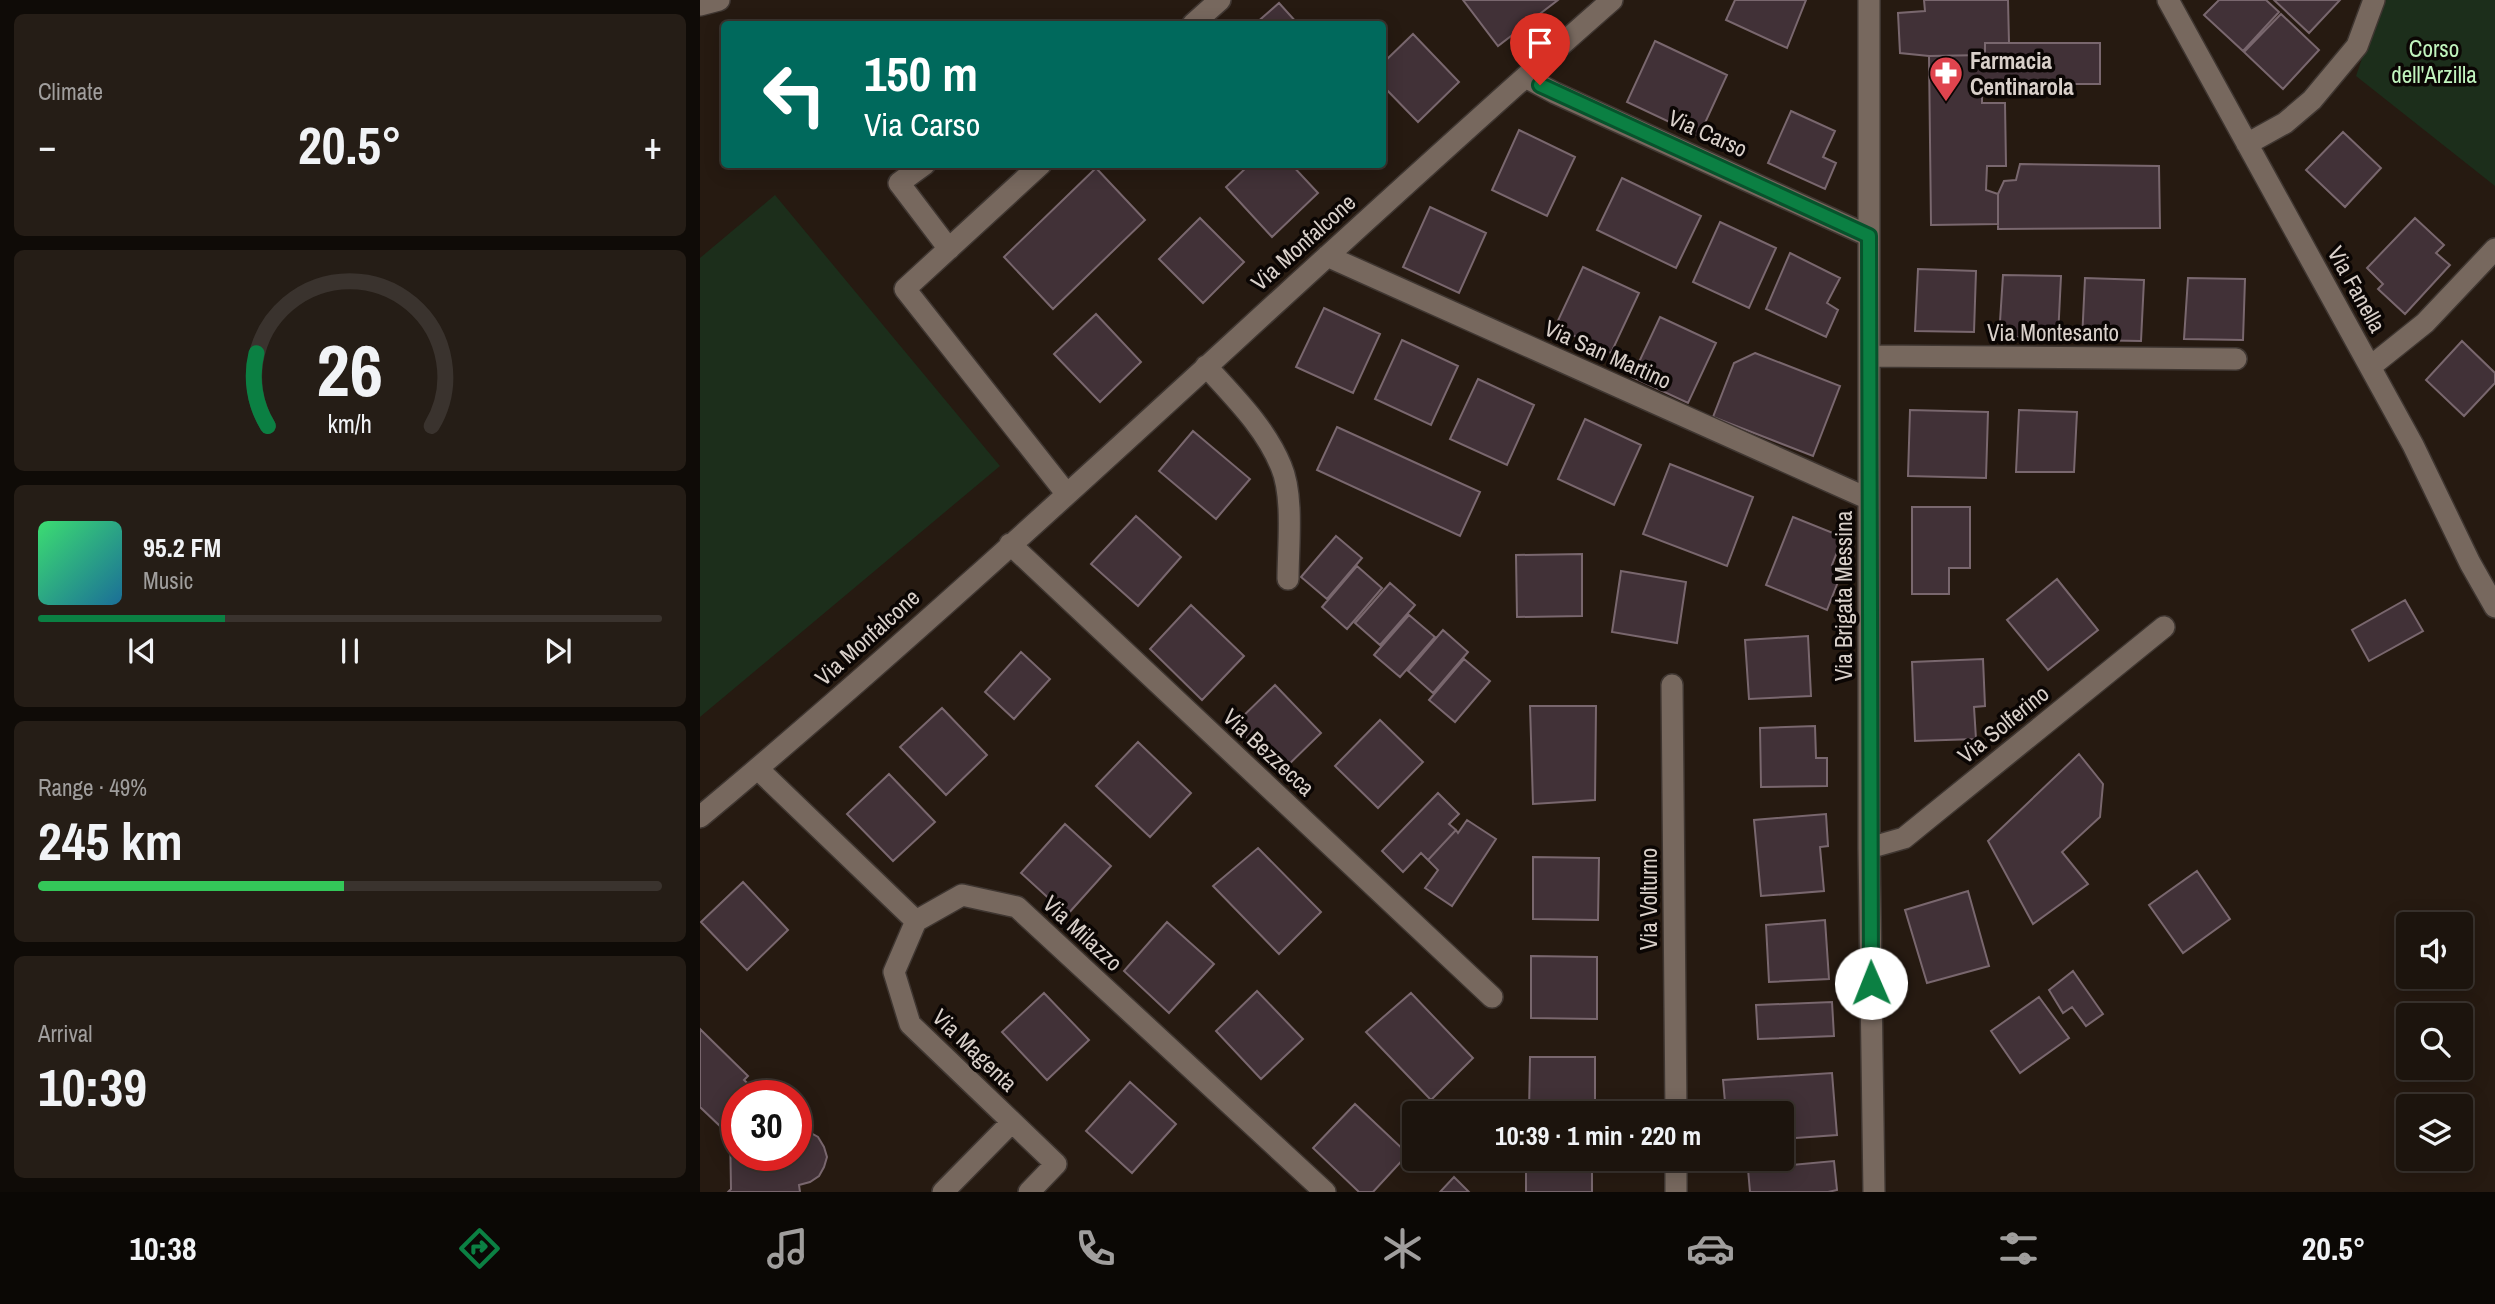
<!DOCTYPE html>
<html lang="en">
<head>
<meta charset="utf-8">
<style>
  body { margin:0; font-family:"Archivo Narrow",sans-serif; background:#251d16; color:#f1f3f6; height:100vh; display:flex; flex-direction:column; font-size:26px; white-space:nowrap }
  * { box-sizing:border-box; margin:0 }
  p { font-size:23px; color:#a09e9d }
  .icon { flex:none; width:38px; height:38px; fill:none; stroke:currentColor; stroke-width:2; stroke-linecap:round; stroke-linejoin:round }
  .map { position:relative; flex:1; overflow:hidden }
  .drawer { display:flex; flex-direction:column; gap:14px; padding:14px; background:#0f0b07; width:700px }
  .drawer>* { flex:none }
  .hud { position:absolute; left:21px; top:21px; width:665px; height:147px; border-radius:7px; box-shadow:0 4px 18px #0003,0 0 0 2px #3a332e; background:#00695c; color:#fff; overflow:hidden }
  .fabs { position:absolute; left:1696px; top:912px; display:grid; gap:14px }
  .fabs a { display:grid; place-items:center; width:77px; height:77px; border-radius:7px; background:#1c140d; box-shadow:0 4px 18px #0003,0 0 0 2px #3a332e; font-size:35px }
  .speed { position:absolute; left:21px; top:1080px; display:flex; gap:14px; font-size:35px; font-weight:700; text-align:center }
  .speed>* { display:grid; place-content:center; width:91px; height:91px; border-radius:50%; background:#1c140d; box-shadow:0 4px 18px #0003,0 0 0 2px #3a332e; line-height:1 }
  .speed .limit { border:10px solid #d22; background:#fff; color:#111 }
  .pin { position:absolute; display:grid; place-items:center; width:60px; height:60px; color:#fff; margin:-72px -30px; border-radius:50% 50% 50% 0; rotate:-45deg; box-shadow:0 0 7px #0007 }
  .pin .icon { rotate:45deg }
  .me { position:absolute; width:77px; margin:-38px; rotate:359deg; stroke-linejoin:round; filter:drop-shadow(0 0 5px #0008) }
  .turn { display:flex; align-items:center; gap:24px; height:147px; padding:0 28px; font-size:32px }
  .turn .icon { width:91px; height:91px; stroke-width:2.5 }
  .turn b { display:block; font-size:49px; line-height:60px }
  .big { font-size:52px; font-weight:800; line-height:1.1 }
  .drawer .tile { flex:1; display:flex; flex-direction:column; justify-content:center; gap:10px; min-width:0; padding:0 24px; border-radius:10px; background:#251d16 }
  .drawer .dial { align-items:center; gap:0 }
  .dial svg { height:182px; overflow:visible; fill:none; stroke:#3a332e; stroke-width:7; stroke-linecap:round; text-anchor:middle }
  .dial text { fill:#f1f3f6; stroke:none }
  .song { display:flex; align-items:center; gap:21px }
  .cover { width:84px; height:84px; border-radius:10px; background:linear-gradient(135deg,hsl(140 70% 55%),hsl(200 70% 35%)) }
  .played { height:7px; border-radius:4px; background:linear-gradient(90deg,#0b8043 30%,#3a332e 30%) }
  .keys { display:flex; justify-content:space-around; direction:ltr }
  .heat { display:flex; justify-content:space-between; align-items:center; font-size:38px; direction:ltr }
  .charge { height:10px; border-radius:5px; background:linear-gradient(90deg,#34c759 49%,#3a332e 0) }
  .trip { position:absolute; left:702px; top:1101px; width:392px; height:70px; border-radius:7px; background:#1c140d; box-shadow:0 4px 18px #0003,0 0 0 2px #3a332e; font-weight:800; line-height:70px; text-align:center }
  .tabs { display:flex; height:112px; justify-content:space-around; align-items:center; background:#0b0805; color:#a09e9d }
  .tabs .icon { width:49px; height:49px }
  .tabs .selected { color:#0b8043 }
  .tabs b { font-size:32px; color:#f1f3f6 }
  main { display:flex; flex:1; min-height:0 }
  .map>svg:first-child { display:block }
  .green { fill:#1c2e1b }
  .building { fill:#413137; stroke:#79676e; stroke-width:2 }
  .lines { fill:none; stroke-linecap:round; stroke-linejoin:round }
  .minor-casing { stroke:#3f3631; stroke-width:24 }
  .minor { stroke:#77685e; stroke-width:21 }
  .route-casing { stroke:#07532c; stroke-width:18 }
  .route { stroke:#0b8043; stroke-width:12 }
  .labels { text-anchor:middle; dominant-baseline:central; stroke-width:7; stroke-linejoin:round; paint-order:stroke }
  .park-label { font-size:23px; fill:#c1f4be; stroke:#0b0604 }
  .poi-label { font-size:23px; font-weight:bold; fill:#d9d0ca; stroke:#0b0604; text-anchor:start }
  .street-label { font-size:23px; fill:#d9d0ca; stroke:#0b0604 }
</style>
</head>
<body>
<main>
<section class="drawer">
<div class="tile"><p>Climate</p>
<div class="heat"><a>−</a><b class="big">20.5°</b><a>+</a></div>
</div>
<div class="tile dial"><svg viewBox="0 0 100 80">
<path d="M14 69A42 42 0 1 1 86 69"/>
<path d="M14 69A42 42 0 0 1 9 37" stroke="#0b8043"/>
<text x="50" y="56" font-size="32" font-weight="700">26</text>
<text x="50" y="72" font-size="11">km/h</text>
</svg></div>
<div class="tile">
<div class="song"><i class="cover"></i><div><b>95.2 FM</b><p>Music</p></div></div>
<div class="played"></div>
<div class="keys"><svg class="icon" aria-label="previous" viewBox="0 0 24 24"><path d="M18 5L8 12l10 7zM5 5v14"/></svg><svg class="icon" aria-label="pause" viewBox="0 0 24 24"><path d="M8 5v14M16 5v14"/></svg><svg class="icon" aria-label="next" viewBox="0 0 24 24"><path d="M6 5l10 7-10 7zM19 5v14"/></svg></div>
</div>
<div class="tile"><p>Range · 49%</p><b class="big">245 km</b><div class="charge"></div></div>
<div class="tile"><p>Arrival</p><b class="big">10:39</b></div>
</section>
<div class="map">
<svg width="1795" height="1192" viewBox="0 0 1795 1192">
  <rect width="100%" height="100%" fill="#261a11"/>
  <path class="green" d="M1682 0H1795V186L1656 76Z
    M75 195 300 466 0 717V258Z"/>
  <path class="building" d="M763 0H858L798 46Z
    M1035 0H1106L1087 48 1026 20Z
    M1224 0H1308L1309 43H1285V55L1229 56 1200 53 1198 13 1225 11Z
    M1519 0H1566L1579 12 1543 51 1504 15Z
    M1574 0H1640L1609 33Z
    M579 3 598 24H555Z
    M1581 14 1619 50 1583 89 1544 52Z
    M713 34 759 82 718 122 682 85V64Z
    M955 41 1027 75 999 136 927 102Z
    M1285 43H1400V84H1282V103H1305L1306 166H1287L1286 190 1298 194V224L1231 225 1229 56 1285 55Z
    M1091 111 1135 131 1123 157 1136 163 1125 189 1068 163Z
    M819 130 875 157 847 216 792 190Z
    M1643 132 1681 168 1645 207 1606 170Z
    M550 164H591L618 193 572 237 526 187Z
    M1320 164 1459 166 1460 228 1298 229V194L1304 181 1316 180Z
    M396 168 445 220 353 309 304 257Z
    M922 178 1001 216 976 268 897 230Z
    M730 207 786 233 759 293 703 267Z
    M500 218 544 262 503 303 459 259Z
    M1715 218 1744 245 1736 253 1750 265 1705 314 1678 289 1683 284 1667 268Z
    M1020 222 1076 248 1049 308 993 282Z
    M1090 253 1140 278 1127 303 1138 310 1126 337 1066 309Z
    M883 267 939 293 911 353 855 327Z
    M1218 269 1276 271 1274 332 1215 331Z
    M1303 275 1361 276 1358 337H1299Z
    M1385 278 1444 280 1441 341 1382 340Z
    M1488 278 1545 279 1543 340 1484 339Z
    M624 308 680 334 653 393 596 367Z
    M396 314 441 362 400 402 354 354Z
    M960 317 1016 343 988 403 932 377Z
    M702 340 758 366 731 425 675 399Z
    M1762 341 1795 373V383L1764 416 1726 380Z
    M1055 353 1140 386 1113 456 1013 417 1034 363Z
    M778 379 834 405 807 465 750 439Z
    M1210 410 1288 412 1286 478 1208 476Z
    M1319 410 1377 412 1374 472H1316Z
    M885 419 941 445 914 505 858 479Z
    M637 427 780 492 760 536 617 470Z
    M493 431 550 479 516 519 459 471Z
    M970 464 1053 497 1027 566 943 534Z
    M1212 507H1270V568H1249V594H1212Z
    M436 516 481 557 438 606 391 564Z
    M1093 517 1143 537 1132 565 1143 569 1127 610 1066 585Z
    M636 536 662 558 627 599 601 577Z
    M882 554V616L817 617 816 555Z
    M657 566 682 588 647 629 622 607Z
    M921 571 986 582 977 643 912 632Z
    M1357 579 1398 630 1348 670 1307 620Z
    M690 583 715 605 680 645 655 623Z
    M1705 600 1723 631 1669 661 1652 630Z
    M491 605 544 656 502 700 450 649Z
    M709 615 735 637 700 677 674 655Z
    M743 630 768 652 733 693 708 671Z
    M1108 636 1111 696 1049 699 1045 640Z
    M321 652 350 679 314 719 285 692Z
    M764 659 790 681 755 722 729 700Z
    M1283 659 1285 706 1274 707 1276 739 1215 741 1212 662Z
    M575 685 621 733 580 773 534 725Z
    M830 706H896L895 800 833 804Z
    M242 708 287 755 246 795 200 747Z
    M680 720 723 762 678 808 635 766Z
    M1115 726 1116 758H1127V786L1061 787 1060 728Z
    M438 742 491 793 450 837 396 786Z
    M1379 754 1403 784 1400 817 1362 852 1388 884 1333 924 1288 841Z
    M189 774 235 822 193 861 147 814Z
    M738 793 759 814 749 824 756 830 728 860 721 853 703 872 682 851Z
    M1126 814 1128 846 1120 847 1124 891 1061 896 1054 820Z
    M767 820 796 839 752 906 725 888 738 870 728 860 756 830 758 833Z
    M365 824 411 866 367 915 321 873Z
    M558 848 621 912 579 954 513 886Z
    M833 857 899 858 898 920 833 919Z
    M1497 871 1530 919 1483 953 1449 905Z
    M43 882 88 930 47 970 1 922Z
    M1268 891 1289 966 1227 983 1205 910Z
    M1125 920 1129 979 1069 982 1066 925Z
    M467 922 514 964 469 1013 424 971Z
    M831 956 897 957V1019L831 1018Z
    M1373 971 1403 1014 1386 1026 1372 1007 1363 1013 1349 990Z
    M557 991 603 1039 561 1079 516 1031Z
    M344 993 389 1040 347 1080 302 1032Z
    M711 993 773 1058 731 1100 666 1032Z
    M1339 997 1369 1038 1320 1073 1291 1031Z
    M1132 1002 1134 1036 1058 1039 1056 1005Z
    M0 1029 48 1076 44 1080 61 1096H37V1155H96V1096H88L98 1095 99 1130 109 1132 118 1137 124 1147 127 1157 124 1167 119 1176 110 1182 99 1185 100 1192H28L31 1189 30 1128 25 1123 21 1127 0 1107Z
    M830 1057H895V1113H829Z
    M1132 1073 1137 1135 1082 1139V1113H1026L1023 1080Z
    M430 1082 476 1124 432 1173 386 1131Z
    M655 1104 708 1154 673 1192H659L613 1148Z
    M826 1158 892 1159V1192H826Z
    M1134 1161 1137 1190 1128 1192H1050L1048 1169Z
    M754 1177 769 1192H740Z"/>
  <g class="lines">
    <g class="minor-casing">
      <path id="minor" d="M1169 0V848L1174 1192
        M1468 0 1713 445 1770 563 1795 607
        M0 5 19 0
        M493 24 520 0
        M825 77 855 93 1169 236
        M1547 144 1585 123 1612 100 1657 46 1674 0
        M225 164 199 183 249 249
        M341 164 205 289 366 493
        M627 256 1169 499
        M1169 356 1536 359
        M506 366C534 397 565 427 581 466 594 496 588 547 588 579
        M1670 367 1725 323 1795 249
        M310 544 792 997
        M972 685 976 1113
        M58 769 216 921
        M0 817C313 555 605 269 912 0
        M1169 848 1204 838 1464 627
        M216 921 262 895 317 907 625 1192
        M216 921 194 972 210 1024 356 1164 329 1192
        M976 1158V1192
        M243 1192 312 1122"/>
    </g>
    <use href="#minor" class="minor"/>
  </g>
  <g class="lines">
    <g class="route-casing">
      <path id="route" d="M840 85 1169 236 1171 983"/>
    </g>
    <use href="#route" class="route"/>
  </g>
  <defs>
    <g id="pharmacy-pin" transform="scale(1.75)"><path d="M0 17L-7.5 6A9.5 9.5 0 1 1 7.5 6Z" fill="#e0444e" stroke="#0b0604"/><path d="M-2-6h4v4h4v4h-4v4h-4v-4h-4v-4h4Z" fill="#fff"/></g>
  </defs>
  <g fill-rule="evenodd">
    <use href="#pharmacy-pin" x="1246" y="73"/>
  </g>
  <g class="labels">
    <g class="park-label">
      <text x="1734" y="48">Corso<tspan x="1734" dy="26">dell'Arzilla</tspan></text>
    </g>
    <g class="poi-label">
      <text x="1270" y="60">Farmacia<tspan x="1270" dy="26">Centinarola</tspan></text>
    </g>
    <g class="street-label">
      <text transform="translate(1008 133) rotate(24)">Via Carso</text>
      <text transform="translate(603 242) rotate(-42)">Via Monfalcone</text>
      <text transform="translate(1657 289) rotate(61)">Via Fanella</text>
      <text x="1353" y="332">Via Montesanto</text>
      <text transform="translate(908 354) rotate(24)">Via San Martino</text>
      <text transform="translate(1143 596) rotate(-90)">Via Brigata Messina</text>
      <text transform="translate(167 637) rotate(-42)">Via Monfalcone</text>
      <text transform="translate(1303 724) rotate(-39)">Via Solferino</text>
      <text transform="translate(569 752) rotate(43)">Via Bezzecca</text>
      <text transform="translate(948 899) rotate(-90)">Via Volturno</text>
      <text transform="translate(383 933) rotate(43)">Via Milazzo</text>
      <text transform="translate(275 1050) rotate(44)">Via Magenta</text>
    </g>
  </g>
</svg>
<div class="fabs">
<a><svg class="icon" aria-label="sound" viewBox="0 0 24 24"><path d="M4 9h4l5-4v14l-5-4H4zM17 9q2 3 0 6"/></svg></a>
<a><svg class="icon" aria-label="search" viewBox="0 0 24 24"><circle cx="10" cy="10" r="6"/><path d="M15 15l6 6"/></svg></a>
<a><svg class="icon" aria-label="layers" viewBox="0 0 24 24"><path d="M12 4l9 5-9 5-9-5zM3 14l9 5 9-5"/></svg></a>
</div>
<div class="speed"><div class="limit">30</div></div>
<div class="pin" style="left:840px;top:85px;background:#d93025"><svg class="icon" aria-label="arrive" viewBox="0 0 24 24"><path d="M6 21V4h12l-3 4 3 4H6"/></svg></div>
<svg class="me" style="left:1171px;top:983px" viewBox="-20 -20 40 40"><circle r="19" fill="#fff"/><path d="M0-13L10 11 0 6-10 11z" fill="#0b8043"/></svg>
<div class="trip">10:39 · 1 min · 220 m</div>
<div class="hud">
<div class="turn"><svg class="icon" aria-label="left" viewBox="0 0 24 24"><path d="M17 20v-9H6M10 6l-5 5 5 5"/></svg><div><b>150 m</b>Via Carso</div></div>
</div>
</div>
</main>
<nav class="tabs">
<b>10:38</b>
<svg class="icon selected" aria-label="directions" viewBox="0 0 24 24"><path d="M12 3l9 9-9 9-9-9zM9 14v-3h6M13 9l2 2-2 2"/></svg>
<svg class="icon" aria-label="music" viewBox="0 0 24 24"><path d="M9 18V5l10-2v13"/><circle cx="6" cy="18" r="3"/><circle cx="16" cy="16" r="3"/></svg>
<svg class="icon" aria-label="phone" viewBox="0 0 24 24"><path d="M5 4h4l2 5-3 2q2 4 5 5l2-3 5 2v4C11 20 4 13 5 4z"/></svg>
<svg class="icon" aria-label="climate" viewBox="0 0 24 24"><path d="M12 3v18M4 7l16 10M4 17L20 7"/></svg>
<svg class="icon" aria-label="car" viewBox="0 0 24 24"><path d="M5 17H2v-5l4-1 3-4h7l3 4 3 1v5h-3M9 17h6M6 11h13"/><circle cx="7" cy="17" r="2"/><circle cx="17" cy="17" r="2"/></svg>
<svg class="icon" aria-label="filters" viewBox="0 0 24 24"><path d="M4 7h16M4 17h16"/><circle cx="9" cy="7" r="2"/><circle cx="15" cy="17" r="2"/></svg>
<b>20.5°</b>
</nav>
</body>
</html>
